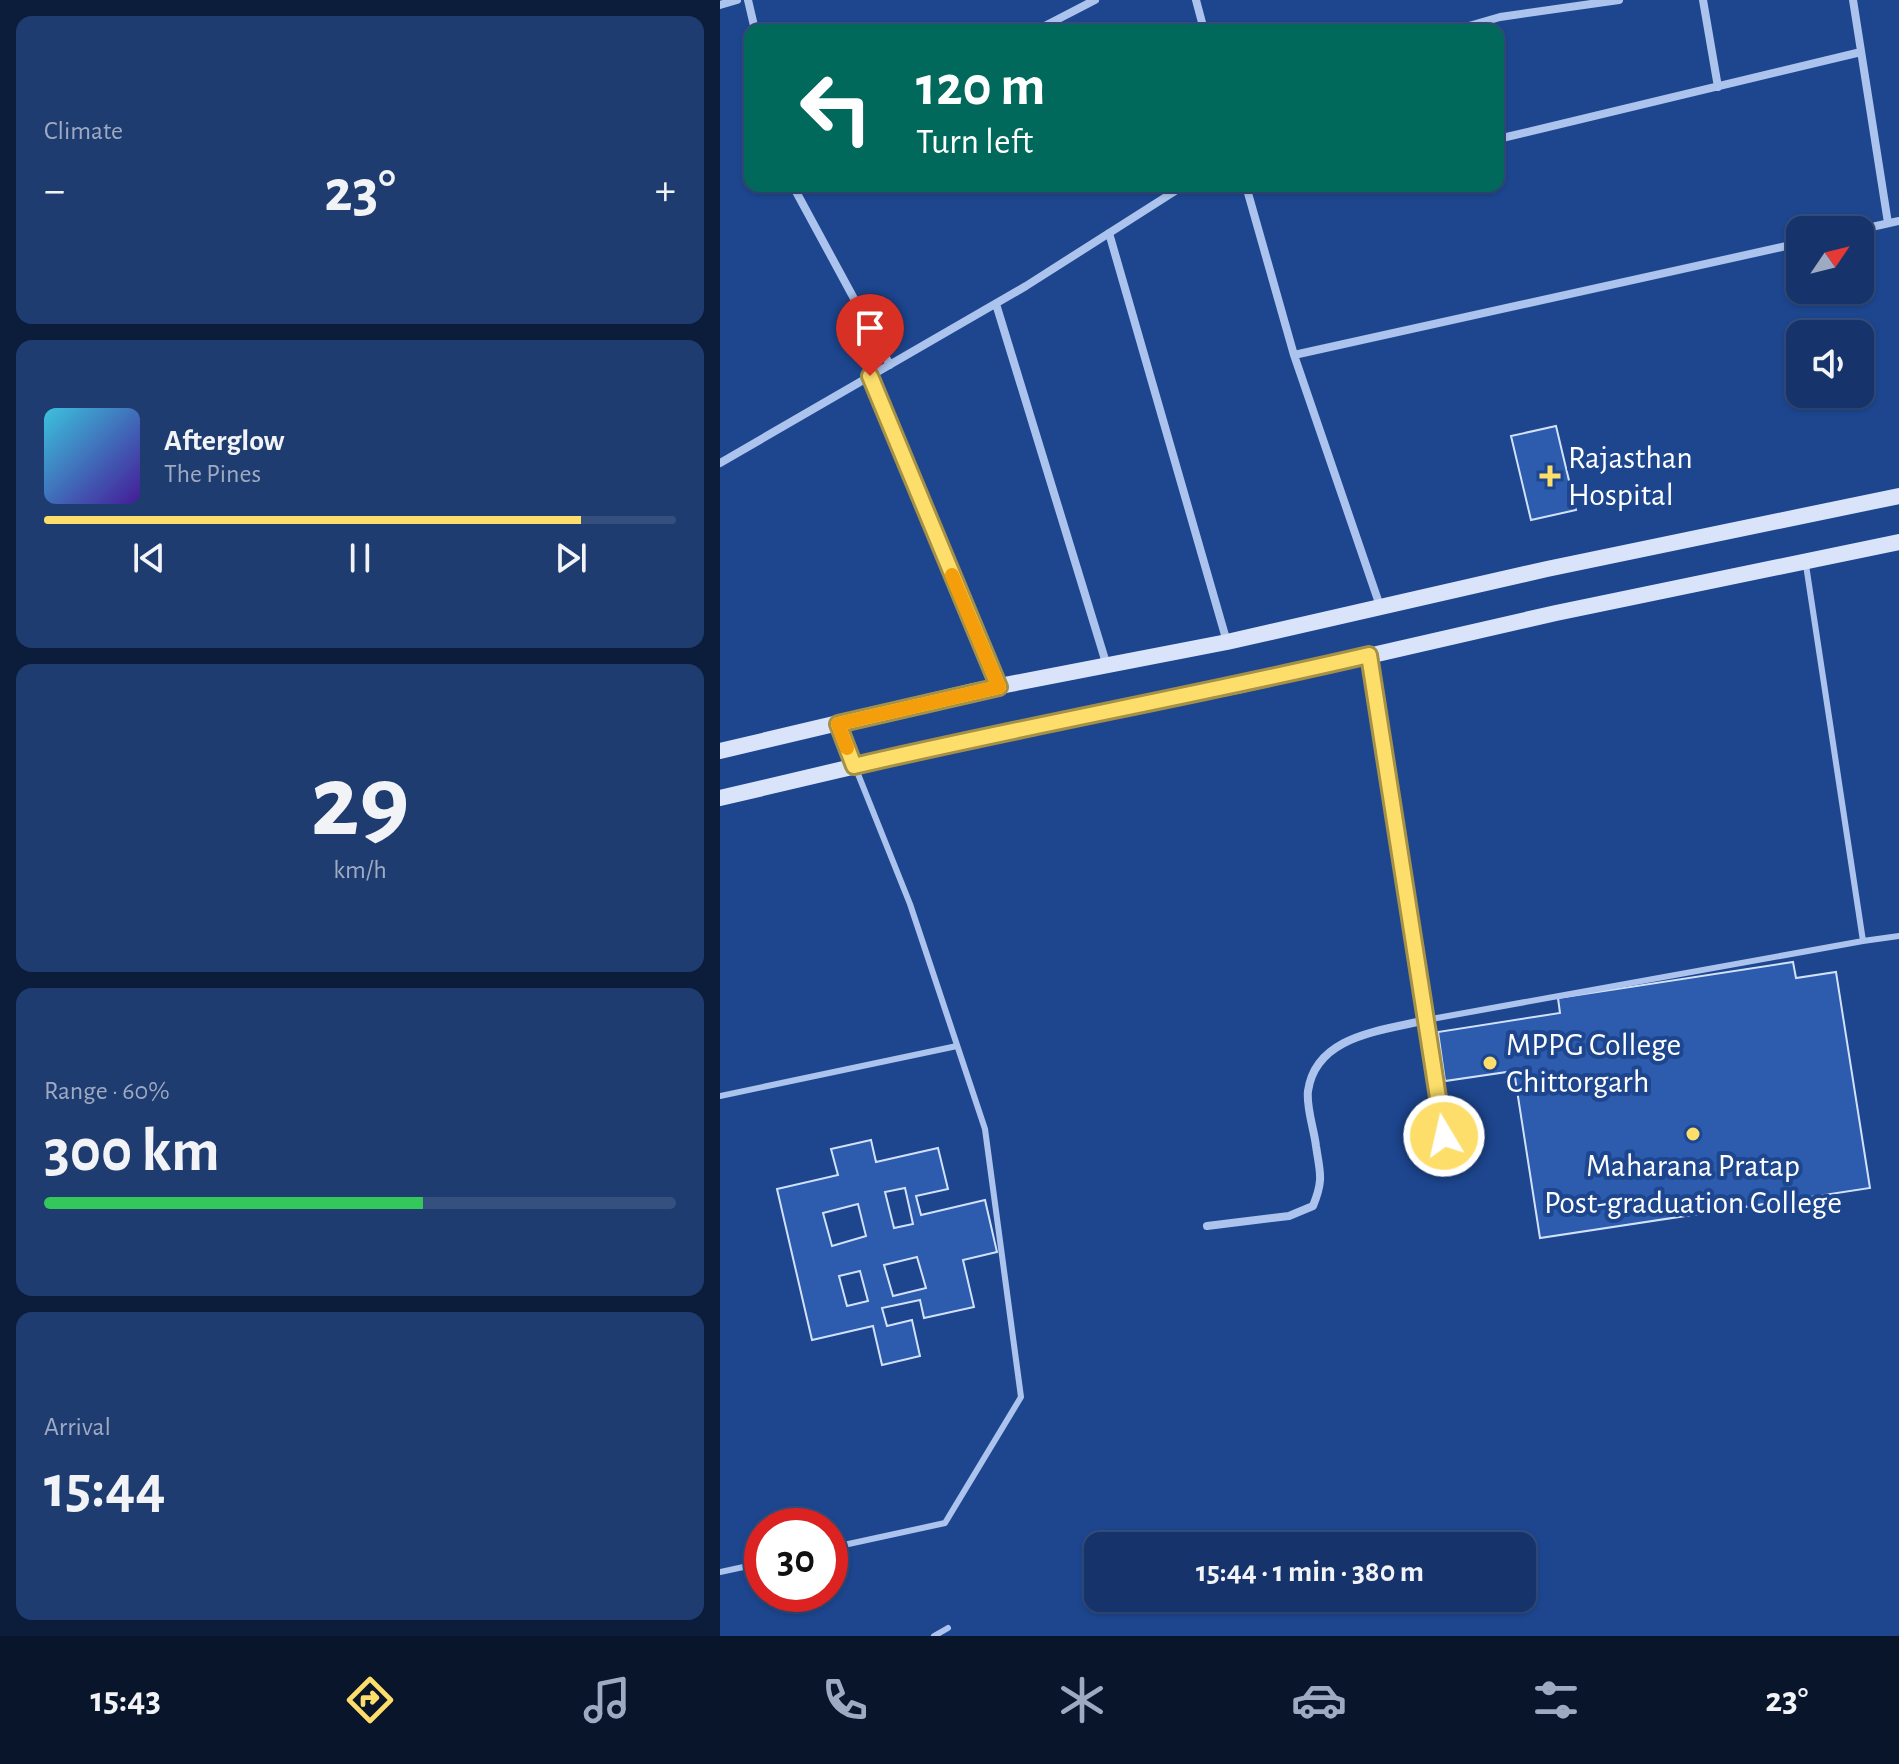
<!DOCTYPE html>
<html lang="en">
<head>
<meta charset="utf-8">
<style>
  body { margin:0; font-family:"Alegreya Sans",sans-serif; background:#1f3c71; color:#f1f3f6; height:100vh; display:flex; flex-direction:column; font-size:30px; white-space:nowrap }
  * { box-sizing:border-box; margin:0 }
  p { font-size:26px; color:#9eaac1 }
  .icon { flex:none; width:44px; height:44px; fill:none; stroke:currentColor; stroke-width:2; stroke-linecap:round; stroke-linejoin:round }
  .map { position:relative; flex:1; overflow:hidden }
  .details { display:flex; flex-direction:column; gap:16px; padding:16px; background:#0c1d3b; width:720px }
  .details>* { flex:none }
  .hud { position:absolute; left:24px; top:24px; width:760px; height:168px; border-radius:16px; box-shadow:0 2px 6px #0004,0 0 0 2px #354f7e; background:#00695c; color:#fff; overflow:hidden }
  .needle { width:52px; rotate:55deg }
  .buttons { position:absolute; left:1066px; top:216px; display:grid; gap:16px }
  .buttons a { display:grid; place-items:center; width:88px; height:88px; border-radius:16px; background:#16346b; box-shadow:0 2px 6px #0004,0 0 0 2px #354f7e; font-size:40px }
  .speed { position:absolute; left:24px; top:1508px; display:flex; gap:16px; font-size:40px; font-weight:700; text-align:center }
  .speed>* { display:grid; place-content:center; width:104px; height:104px; border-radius:50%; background:#16346b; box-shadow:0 2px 6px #0004,0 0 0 2px #354f7e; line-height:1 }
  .speed .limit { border:12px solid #d22; background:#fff; color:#111 }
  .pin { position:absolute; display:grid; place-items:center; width:68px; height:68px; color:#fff; margin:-82px -34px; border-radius:50% 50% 50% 0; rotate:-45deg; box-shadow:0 0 8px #0007 }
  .pin .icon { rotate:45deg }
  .me { position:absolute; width:88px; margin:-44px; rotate:351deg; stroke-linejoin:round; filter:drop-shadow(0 0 6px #0008) }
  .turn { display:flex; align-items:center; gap:28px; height:168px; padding:0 40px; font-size:36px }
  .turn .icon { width:104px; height:104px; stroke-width:2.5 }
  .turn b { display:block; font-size:56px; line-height:68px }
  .big { font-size:60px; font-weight:700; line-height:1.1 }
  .details .tile { flex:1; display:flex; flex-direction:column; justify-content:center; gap:12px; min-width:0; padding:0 28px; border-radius:16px; background:#1f3c71 }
  .details .dial { align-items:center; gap:0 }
  .dial b { font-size:104px; line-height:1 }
  .song { display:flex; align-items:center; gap:24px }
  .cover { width:96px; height:96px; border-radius:12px; background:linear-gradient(135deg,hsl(190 70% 55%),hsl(260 70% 35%)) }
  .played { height:8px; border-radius:4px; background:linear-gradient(90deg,#fdde6b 85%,#354f7e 85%) }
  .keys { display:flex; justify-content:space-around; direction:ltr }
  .heat { display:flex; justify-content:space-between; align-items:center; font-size:44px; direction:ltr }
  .charge { height:12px; border-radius:6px; background:linear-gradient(90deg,#34c759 60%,#354f7e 0) }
  .trip { position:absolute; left:364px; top:1532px; width:452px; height:80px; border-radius:16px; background:#16346b; box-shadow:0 2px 6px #0004,0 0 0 2px #354f7e; font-weight:700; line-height:80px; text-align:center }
  .tab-bar { display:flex; height:128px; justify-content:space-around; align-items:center; background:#09152b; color:#9eaac1 }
  .tab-bar .icon { width:56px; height:56px }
  .tab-bar .active { color:#fdde6b }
  .tab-bar b { font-size:36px; color:#f1f3f6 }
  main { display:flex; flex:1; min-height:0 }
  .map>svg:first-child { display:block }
  .building { fill:#2d5bad; stroke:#d2e1fa; stroke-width:2; fill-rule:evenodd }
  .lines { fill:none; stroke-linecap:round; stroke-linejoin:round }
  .lane { stroke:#acc4ed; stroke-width:6 }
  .street { stroke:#acc4ed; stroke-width:8 }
  .secondary { stroke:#d9e4fa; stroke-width:16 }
  .route-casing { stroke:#a49046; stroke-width:20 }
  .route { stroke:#fdde6b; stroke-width:14 }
  .slow { stroke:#f59e0b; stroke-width:14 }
  .poi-dot { fill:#fdde6b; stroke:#1d468f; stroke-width:3 }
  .labels { text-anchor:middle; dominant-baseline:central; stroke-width:8; stroke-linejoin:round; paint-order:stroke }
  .poi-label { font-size:32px; fill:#fff; stroke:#1d468f; text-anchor:start }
</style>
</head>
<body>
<main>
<section class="details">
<div class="tile"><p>Climate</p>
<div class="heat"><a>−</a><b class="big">23°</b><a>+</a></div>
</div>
<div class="tile">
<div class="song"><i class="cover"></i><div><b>Afterglow</b><p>The Pines</p></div></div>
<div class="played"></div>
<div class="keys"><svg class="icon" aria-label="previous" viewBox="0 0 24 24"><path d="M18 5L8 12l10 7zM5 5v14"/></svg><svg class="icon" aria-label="pause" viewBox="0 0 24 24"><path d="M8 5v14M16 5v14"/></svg><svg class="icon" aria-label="next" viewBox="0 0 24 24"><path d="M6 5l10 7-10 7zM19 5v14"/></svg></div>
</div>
<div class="tile dial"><b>29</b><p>km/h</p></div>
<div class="tile"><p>Range · 60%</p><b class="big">300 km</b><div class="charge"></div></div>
<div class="tile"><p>Arrival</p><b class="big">15:44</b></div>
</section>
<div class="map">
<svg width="1179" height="1636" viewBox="0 0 1179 1636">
  <rect width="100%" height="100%" fill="#1d468f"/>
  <path class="building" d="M836 426 856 510 811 520 791 436Z
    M1073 962 1076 978 1116 972 1150 1188 820 1238 794 1071 725 1081 718 1032 840 1013 838 998Z
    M151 1140 156 1162 218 1148 228 1189 196 1196 201 1215 265 1200 277 1252 243 1260 254 1307 204 1318 200 1300 162 1308 167 1326 192 1320 200 1356 162 1365 153 1326 92 1340 57 1189 118 1175 111 1149ZM185 1188 193 1224 174 1228 165 1192ZM138 1204 146 1236 112 1246 103 1213ZM197 1257 206 1288 173 1296 164 1265ZM140 1271 148 1301 127 1306 119 1276Z"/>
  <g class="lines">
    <path class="lane" d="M1086 565 1143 941 1179 936
      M706 1020 1143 941
      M0 1096 237 1046
      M110 1548 225 1523 301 1397 265 1129 190 904 118 724
      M0 1572 42 1563
      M214 1636 228 1628"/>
    <path class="street" d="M28 0 35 30
      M476 0 484 30
      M983 0 998 87
      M1133 0 1168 223
      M0 5 17 0
      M317 30 375 0
      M735 30 780 17 899 0
      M778 139 1141 52
      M73 186 170 365
      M526 186 574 355 660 606
      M1138 230 1179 221
      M389 233 507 642
      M276 304 387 666
      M574 355 1080 243
      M150 376 278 686
      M0 463 306 286 463 186
      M649 656 729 1165
      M487 1226 569 1216 593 1206C604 1179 600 1173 596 1146 594 1129 586 1107 588 1091 596 1035 662 1031 706 1020"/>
    <path class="secondary" d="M0 751 254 691 507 642 827 569 1179 496
      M0 798 264 736 517 686 836 613 1179 542"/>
  </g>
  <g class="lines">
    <g class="route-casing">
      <path id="route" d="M150 376 279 687 118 724 134 766C305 726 478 695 649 655L724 1136"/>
    </g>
    <use href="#route" class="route"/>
    <path class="slow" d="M127 748 118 724 279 687 232 575"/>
  </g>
  <g class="poi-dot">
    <path d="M826 464h8v8h8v8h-8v8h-8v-8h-8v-8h8z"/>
    <circle cx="770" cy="1063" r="8"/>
    <circle cx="973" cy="1134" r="8"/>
  </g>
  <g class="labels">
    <g class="poi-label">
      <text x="848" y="458">Rajasthan<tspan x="848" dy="37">Hospital</tspan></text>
      <text x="786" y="1045">MPPG College<tspan x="786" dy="37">Chittorgarh</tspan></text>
      <text x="973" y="1166" text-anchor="middle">Maharana Pratap<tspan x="973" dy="37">Post-graduation College</tspan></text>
    </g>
  </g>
</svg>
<div class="buttons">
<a><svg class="needle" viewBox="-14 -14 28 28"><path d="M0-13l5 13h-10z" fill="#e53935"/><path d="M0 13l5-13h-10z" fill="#9eaac1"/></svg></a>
<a><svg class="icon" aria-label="sound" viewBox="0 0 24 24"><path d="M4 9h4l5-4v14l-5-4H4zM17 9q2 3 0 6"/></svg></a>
</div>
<div class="speed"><div class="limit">30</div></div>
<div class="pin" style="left:150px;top:376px;background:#d93025"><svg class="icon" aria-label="arrive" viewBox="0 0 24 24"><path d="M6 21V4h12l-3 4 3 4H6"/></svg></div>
<svg class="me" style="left:724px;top:1136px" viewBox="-20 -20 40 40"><circle r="17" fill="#fdde6b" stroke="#fff" stroke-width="3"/><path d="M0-11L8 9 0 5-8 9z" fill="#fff"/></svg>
<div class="trip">15:44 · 1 min · 380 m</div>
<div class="hud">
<div class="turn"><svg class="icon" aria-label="left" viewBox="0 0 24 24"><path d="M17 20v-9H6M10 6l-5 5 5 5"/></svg><div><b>120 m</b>Turn left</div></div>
</div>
</div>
</main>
<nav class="tab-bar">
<b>15:43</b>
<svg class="icon active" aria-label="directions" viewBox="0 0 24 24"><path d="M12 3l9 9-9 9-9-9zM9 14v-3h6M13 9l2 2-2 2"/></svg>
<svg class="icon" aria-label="music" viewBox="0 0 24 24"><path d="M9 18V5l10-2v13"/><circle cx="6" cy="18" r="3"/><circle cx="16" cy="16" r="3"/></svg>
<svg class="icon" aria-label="phone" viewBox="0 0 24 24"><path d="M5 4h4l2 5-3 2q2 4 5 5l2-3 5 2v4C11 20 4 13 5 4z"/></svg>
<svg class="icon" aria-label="climate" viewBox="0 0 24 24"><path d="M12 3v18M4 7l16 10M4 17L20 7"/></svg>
<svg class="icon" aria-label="car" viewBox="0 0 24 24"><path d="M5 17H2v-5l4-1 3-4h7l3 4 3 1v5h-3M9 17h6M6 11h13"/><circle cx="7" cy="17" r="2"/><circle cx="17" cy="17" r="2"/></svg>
<svg class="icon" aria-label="filters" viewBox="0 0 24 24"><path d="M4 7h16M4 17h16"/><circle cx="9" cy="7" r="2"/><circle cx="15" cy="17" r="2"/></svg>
<b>23°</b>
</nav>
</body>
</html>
